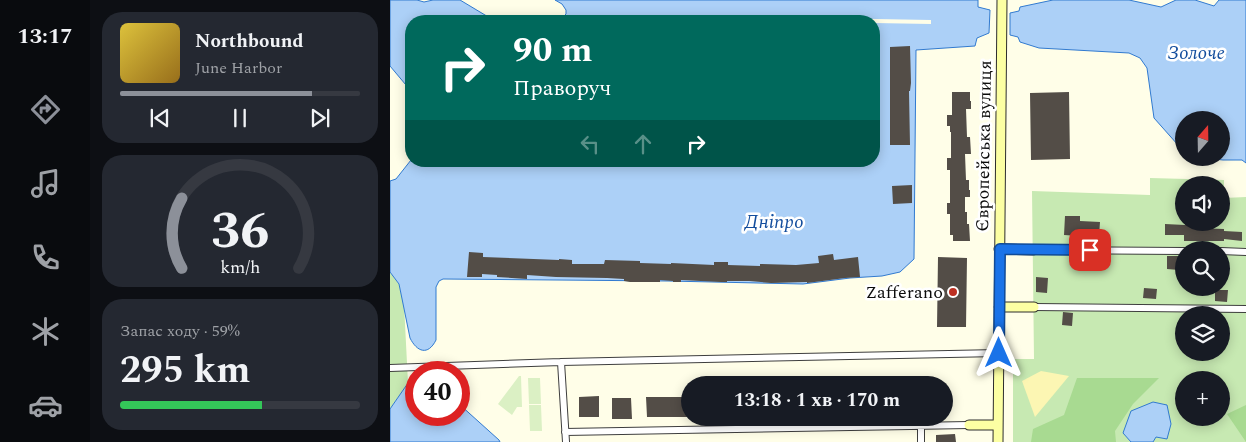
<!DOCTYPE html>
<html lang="uk">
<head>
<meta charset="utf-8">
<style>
  body { margin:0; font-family:Spectral,serif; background:#242831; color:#f1f3f6; height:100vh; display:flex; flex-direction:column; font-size:19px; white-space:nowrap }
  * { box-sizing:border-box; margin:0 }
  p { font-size:16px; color:#9ea1a6 }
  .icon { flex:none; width:28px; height:28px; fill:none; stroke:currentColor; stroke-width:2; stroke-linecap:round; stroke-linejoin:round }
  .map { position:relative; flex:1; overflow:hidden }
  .details { display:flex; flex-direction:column; gap:12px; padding:12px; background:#0d0f14; width:300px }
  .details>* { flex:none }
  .banner { position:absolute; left:15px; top:15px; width:475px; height:152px; border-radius:20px; box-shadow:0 2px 12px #0003; background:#00695c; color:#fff; overflow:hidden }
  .needle { width:32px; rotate:20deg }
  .buttons { position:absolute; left:785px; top:111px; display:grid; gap:10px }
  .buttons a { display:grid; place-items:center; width:55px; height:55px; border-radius:50%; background:#171b24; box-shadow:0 2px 12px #0003; font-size:25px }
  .speed { position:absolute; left:15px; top:361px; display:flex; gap:10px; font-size:25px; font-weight:700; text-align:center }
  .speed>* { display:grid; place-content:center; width:65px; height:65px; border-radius:50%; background:#171b24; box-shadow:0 2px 12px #0003; line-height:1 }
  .speed .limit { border:8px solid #d22; background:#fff; color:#111 }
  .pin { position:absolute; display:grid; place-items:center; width:42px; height:42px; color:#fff; margin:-21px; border-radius:10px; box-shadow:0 2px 8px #0006 }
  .me { position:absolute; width:55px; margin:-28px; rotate:0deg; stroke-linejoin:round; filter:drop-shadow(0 0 4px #0008) }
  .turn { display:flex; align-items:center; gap:18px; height:105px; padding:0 25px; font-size:22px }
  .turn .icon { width:65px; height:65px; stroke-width:2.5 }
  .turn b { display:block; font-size:35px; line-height:42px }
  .lanes { display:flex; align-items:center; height:48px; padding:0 25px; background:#0003; justify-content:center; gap:25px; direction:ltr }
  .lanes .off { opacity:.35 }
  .big { font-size:38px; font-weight:700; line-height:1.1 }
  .details .tile { flex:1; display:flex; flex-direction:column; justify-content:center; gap:8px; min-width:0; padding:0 18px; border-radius:20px; background:#242831 }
  .details .dial { align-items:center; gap:0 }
  .dial svg { height:130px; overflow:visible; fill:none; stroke:#363941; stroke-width:7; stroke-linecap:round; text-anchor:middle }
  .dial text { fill:#f1f3f6; stroke:none }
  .song { display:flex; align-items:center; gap:15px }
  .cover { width:60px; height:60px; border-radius:8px; background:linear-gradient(135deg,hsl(50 70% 55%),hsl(40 70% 35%)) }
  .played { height:5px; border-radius:2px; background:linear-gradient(90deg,#8c9099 80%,#363941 80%) }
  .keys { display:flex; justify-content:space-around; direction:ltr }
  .charge { height:8px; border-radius:4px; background:linear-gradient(90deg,#34c759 59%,#363941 0) }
  .trip { position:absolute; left:291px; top:376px; width:272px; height:50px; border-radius:25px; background:#171b24; box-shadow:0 2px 12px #0003; font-weight:700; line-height:50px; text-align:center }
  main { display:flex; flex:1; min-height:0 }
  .dock { display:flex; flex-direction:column; width:90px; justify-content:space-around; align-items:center; background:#090b0e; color:#9ea1a6 }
  .dock .icon { width:35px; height:35px }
  .dock .on { color:#8c9099 }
  .dock b { font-size:22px; color:#f1f3f6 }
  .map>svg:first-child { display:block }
  .green { fill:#c7e9b2; fill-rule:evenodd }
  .forest { fill:#a8da91 }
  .sand { fill:#fcf6b3 }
  .pitch { fill:#dbf0c4 }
  .water { fill:#acd0f7; stroke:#317ad0 }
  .pier { fill:#fffee8 }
  .building { fill:#534d47 }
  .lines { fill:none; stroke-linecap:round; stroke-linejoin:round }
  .street-casing { stroke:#3e3e3e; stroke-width:8 }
  .secondary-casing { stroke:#2d2d2d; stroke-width:11 }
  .street { stroke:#fff; stroke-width:6 }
  .secondary { stroke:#fcffa3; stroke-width:9 }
  .route-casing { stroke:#114b97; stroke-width:12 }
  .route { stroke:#1a73e8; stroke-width:9 }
  .poi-dot { fill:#bc2f21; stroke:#fff; stroke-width:2 }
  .labels { text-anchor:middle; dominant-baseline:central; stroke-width:5; stroke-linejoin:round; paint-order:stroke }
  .street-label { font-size:18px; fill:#0b0b0b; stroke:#fff }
  .poi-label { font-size:18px; fill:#0b0b0b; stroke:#fff; text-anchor:end }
  .water-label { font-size:19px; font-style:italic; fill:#134d9d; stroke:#fff }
</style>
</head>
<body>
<main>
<nav class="dock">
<b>13:17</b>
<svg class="icon on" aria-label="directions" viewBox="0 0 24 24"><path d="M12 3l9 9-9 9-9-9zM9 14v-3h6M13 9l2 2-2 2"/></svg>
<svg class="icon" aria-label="music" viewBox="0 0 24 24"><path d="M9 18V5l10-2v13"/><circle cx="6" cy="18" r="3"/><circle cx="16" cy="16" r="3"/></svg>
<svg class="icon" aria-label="phone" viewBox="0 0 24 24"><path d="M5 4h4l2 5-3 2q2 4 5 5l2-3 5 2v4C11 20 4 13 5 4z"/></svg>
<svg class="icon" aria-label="climate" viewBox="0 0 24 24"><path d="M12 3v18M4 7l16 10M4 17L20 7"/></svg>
<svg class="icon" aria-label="car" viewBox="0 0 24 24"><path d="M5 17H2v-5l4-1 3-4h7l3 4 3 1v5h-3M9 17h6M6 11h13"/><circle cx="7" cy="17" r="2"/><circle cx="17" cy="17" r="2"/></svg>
</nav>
<section class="details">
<div class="tile">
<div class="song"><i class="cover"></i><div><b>Northbound</b><p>June Harbor</p></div></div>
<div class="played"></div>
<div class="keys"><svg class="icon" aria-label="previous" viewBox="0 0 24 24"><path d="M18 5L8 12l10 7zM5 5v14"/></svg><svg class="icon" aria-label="pause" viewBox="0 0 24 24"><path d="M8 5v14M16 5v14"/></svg><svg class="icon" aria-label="next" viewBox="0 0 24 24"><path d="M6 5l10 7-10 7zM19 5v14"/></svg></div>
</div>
<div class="tile dial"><svg viewBox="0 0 100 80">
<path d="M14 69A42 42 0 1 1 86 69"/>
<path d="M14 69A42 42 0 0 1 14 26" stroke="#8c9099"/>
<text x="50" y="56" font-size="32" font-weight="700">36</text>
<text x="50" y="72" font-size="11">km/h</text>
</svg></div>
<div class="tile"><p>Запас ходу · 59%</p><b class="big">295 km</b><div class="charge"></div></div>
</section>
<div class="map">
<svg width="856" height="442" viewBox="0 0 856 442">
  <rect width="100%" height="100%" fill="#fffee8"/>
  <path class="green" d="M760 178 834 180V198L856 197V442H623V359H644L642 191 760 195ZM794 185H831V222H794ZM794 250H831V288H794ZM794 315H831V352H794ZM794 380H831V418H794Z
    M0 272 9 284 14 304 18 383 0 409Z"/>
  <path class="forest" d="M687 378H769L743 404 725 431 726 442H641L643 429 674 415Z
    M856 405V442L837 414Z"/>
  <path class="sand" d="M651 371 679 376 645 417 632 381Z"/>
  <path class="pitch" d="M129 376H131L132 407H127L122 415 108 404Z
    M138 378H150L151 404H139Z
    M139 405H151L152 431H140Z"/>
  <path class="water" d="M0 0H27L34 2 43 0H70L105 21H21V91L0 66Z
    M165 0H588V7L600 10 599 33 587 38 585 46 526 50 524 259 510 272 492 276 460 278 413 284 278 281 53 279 49 281 46 287V340C38 356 27 352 20 338L9 284 0 272V181L6 179 21 160V161H484V21H169L176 14V10L172 4Z
    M663 0H739L771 7 786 0H805L824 6 829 0H856V163L852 160H833L814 158H831V120H794V150L788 145 764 118 757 68 750 58 739 53 649 48 630 42 628 37 620 35V13L629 11 630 7Z
    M18 383 26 384V415H69V404L109 440 110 442H0V409Z
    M763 402 777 405 781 424 777 439 766 437 763 442H741L733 433 741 411Z"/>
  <path class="pier" d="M432 18 541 20V24L484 23V21H432Z"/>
  <path class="building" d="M520 46 521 83 520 91H519L520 145H500V47Z
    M562 92H580V101H581V109H576L577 137H580L581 154H575L576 180H579V190H580V197H575V212H577V224H579L580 241H563V235H560V214H557V203H560V170H557V158H561V132H560V126H557V115H562Z
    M679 92 680 159 641 160 640 93Z
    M522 185V203L503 204 502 186Z
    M675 216H690V221L710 222 709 236 690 235V236L674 235Z
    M795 223H807V228L834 229V231L852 232V241L834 239V241H794V235H775V224L795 225Z
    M79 252 93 253V257L169 260V259L182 260V264H214L215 260 250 261V263L281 264V263L324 265V262H338V265L370 266V264L406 265 429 263 428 256 443 254 444 260 468 257 470 277 455 278 417 283V282L381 283 359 281H337V282H331L291 280V282H283V281L270 280V282H240L234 281V279L217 278 166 277 137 275V279L107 277V275L92 274V277H77Z
    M777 256H790L789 270 777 269Z
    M548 257 577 258 576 327H547Z
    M646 277 658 278 657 293 646 292Z
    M754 288 767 289 766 299 753 298Z
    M825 290H838L837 302 825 301Z
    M673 312 683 313 682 326 672 325Z
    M209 396V417H189V397Z
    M256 397H300V417H257Z
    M222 398H241L242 419H222Z
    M565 434 566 442H546V435Z"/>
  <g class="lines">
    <g class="street-casing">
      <path id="street" d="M643 250 794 251
        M831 251 856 252
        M644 307 856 309
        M171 362 176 442
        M0 368 171 362 609 353
        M531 427V442
        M175 432 579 425"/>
    </g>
    <g class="secondary-casing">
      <path id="secondary" d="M609 249 643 250
        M609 307H644
        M579 425H608
        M608 442 612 0"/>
    </g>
    <use href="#street" class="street"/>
    <use href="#secondary" class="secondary"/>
  </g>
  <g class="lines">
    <g class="route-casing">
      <path id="route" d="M609 353 610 249 700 250"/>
    </g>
    <use href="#route" class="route"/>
  </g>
  <circle class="poi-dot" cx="563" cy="292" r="5"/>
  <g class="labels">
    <g class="street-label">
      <text transform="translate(594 146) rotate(-89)">Європейська вулиця</text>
    </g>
    <g class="poi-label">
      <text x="553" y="292">Zafferano</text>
    </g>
    <g class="water-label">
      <text x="806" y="53">Золоче</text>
      <text x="384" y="222">Дніпро</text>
    </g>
  </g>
</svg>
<div class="buttons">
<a><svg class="needle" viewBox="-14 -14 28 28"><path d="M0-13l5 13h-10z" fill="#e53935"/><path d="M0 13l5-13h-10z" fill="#9ea1a6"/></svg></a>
<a><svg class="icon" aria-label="sound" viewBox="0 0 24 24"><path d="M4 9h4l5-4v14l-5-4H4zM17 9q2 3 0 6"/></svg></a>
<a><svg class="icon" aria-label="search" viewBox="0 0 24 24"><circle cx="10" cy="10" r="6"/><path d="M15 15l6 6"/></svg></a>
<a><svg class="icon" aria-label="layers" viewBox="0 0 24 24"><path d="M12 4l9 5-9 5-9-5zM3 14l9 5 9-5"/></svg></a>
<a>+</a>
</div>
<div class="speed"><div class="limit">40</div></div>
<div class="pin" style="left:700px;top:250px;background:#d93025"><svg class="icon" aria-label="arrive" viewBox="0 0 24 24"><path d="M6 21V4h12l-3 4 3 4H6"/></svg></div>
<svg class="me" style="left:609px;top:353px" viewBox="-20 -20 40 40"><path d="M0-17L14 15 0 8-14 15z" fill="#1a73e8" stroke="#fff" stroke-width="4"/></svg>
<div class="trip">13:18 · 1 хв · 170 m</div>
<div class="banner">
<div class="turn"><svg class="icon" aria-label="right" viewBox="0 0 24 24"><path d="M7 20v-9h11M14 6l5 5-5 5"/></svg><div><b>90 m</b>Праворуч</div></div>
<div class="lanes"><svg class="icon off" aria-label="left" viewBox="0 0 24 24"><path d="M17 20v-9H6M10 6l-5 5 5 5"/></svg><svg class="icon off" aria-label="ahead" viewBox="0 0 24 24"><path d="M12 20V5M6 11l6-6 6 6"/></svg><svg class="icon" aria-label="right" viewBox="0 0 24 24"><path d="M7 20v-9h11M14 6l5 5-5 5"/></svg></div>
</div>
</div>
</main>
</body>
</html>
